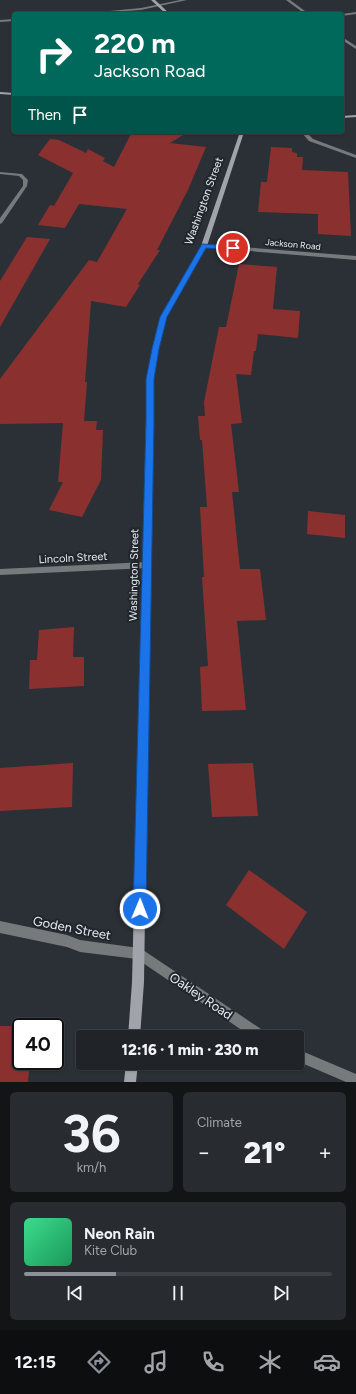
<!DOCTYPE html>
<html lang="en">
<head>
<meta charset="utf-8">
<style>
  body { margin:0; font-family:Figtree,sans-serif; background:#282c30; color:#f1f3f6; height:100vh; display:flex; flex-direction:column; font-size:15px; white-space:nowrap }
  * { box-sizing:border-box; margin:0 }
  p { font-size:13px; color:#a2a4a8 }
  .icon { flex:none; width:22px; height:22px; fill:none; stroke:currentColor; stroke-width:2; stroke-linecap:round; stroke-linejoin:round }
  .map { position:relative; height:1082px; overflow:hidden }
  .drawer { display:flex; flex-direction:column; gap:10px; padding:10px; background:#121416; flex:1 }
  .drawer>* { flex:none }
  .hud { position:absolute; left:12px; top:12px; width:332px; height:122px; border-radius:4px; box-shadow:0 1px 3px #0004,0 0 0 1px #3d4145; background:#00695c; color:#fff; overflow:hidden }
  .speed { position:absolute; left:12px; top:1018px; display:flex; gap:8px; font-size:20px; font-weight:700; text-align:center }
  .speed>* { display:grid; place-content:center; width:52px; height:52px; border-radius:50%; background:#202428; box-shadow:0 1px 3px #0004,0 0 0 1px #3d4145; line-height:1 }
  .speed .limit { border:2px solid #111; border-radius:6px; background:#fff; color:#111 }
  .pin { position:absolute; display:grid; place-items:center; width:34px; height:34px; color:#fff; margin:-17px; border:2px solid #fff; border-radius:50%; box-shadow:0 1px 4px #0007 }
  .me { position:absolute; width:44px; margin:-22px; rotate:1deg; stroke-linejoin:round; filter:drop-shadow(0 0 3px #0008) }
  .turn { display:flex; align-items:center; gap:14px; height:84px; padding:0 16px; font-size:18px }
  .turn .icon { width:52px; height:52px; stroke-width:2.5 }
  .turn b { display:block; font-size:28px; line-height:34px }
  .then { display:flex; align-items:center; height:38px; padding:0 16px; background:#0003; gap:8px; font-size:15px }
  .big { font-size:30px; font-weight:800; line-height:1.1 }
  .drawer .tile { flex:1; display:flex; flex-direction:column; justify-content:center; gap:6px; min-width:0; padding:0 14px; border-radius:6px; background:#282c30 }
  .drawer .dial { align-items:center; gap:0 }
  .dial b { font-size:52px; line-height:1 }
  .song { display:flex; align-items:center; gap:12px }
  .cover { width:48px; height:48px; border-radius:6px; background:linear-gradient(135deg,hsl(150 70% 55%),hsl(150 70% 35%)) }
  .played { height:4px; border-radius:2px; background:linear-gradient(90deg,#8c9099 30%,#3d4145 30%) }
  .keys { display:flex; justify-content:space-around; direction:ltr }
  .heat { display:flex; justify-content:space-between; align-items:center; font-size:22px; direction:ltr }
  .drawer .tiles { flex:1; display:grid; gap:10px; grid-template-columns:1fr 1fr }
  .tile:last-child { grid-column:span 2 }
  .trip { position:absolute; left:76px; top:1030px; width:228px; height:40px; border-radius:4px; background:#202428; box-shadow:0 1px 3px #0004,0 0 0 1px #3d4145; font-weight:800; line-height:40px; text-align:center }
  .menu { display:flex; height:64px; justify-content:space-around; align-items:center; background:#0d0e10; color:#a2a4a8 }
  .menu .icon { width:28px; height:28px }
  .menu .selected { color:#8c9099 }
  .menu b { font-size:18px; color:#f1f3f6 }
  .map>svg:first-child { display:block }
  .building { fill:#8a3130 }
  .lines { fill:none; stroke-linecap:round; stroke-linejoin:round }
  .street { fill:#777a7d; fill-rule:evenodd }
  .secondary { fill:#a0a4aa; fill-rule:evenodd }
  .route { fill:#1a73e8; stroke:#114b97 }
  .labels { text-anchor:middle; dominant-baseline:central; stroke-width:4; stroke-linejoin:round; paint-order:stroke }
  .far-street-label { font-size:9px; fill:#e8ecf0; stroke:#21262c }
  .street-label { font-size:11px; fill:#e8ecf0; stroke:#21262c }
  .near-street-label { font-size:13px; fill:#e8ecf0; stroke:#21262c }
</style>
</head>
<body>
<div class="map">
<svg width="356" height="1082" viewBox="0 0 356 1082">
  <rect width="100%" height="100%" fill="#2b3036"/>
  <path class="building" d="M132 132H188L170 143 206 147 188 190 157 250H160L138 284 140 285 126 307 91 301 85 382H87L84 421H97L96 430H103L101 480 82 517 49 510 63 482H58L63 423 0 424V379L89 260 97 262 127 209 79 204 65 228 38 225 50 205 54 206 73 173 38 155 50 139 59 140 86 153 88 149 105 158 103 161 114 167Z
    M271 147 292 148V152L297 153V157H303L302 170 348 172 351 236 318 234V214L258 212 261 182H267Z
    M27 237 50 239 0 327V281Z
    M239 264 277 267 273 309 300 311 298 338 258 334 256 351H254L251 375 236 374 242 423 231 424 239 492H232L240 569H260L266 620 237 621 246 710 202 711 200 667 208 666 202 577H204L200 507H207L202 440H200L198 416H205L204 402 219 327H226Z
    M308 511 345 515V538L307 534Z
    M74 627 73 657H84V686L29 689 30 660H37L39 630Z
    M73 763 72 807 0 811V768Z
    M253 763 258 816 212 817 208 764Z
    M249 870 307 912 284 949 226 905Z
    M0 1026H32V1027H21V1061H30L28 1082H0Z"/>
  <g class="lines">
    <path class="street" d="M180 0H187L141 10 79 14 141 8Z
      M286 0H290L309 14H305Z
      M356 12V14L342 16V14Z
      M14 19V21L0 22V20Z
      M342 37 356 46V49L342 40Z
      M301 132H306L313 139 356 155V158L309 141Z
      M0 172 22 174 28 180 27 186 2 223 0 224V218L23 186V180L19 176 0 174Z
      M204 244 356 256V260L202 247 201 246Z
      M147 562 150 563 151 565 150 567 147 568 0 575V569Z
      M0 921 67 935 80 940 139 948 143 950 267 1033 269 1037H252L137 959 80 952 67 947 0 933Z
      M297 1049 356 1074V1082H346L297 1061Z"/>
    <path class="secondary" d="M151 0H155L170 14H166Z
      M0 92 14 93V95L0 94Z
      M356 115V117L342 118V116Z
      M240 132H244L207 246 166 317 158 349 153 379 144 982 140 1037H128L132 982 147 379 152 349 160 317 201 246Z
      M126 1063H138L136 1082H124Z"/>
  </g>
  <path class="route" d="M202 244 233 246 236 248 233 250 206 248 167 317 159 349 154 379V423L146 909 144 914 140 916 135 914 133 909 146 423V379L152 349 160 317Z"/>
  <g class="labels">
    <g class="far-street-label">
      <text transform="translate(293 244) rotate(5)">Jackson Road</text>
    </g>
    <g class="street-label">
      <text transform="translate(204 201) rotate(-70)">Washington Street</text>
      <text transform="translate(73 558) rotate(-3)">Lincoln Street</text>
      <text transform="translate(134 575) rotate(-89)">Washington Street</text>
    </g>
    <g class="near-street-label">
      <text transform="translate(72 928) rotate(11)">Goden Street</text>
      <text transform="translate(201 996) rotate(34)">Oakley Road</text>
    </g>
  </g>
</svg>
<div class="speed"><div class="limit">40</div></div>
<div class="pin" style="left:233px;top:248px;background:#d93025"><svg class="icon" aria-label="arrive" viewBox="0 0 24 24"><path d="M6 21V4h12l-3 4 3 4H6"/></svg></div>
<svg class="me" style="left:140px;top:909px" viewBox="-20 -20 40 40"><circle r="17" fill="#1a73e8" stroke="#fff" stroke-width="3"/><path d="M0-11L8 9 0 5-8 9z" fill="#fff"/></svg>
<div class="trip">12:16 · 1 min · 230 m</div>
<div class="hud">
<div class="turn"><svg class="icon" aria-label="right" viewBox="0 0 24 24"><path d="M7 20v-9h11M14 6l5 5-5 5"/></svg><div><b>220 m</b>Jackson Road</div></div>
<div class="then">Then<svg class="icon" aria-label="arrive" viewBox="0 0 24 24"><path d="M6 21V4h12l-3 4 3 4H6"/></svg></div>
</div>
</div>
<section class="drawer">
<div class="tiles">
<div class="tile dial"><b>36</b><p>km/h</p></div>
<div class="tile"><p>Climate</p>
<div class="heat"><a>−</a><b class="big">21°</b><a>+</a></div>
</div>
<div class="tile">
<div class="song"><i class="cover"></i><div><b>Neon Rain</b><p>Kite Club</p></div></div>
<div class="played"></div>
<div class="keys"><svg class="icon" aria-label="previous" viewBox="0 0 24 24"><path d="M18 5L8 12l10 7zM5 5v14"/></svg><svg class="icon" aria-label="pause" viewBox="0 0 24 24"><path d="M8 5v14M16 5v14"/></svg><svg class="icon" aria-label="next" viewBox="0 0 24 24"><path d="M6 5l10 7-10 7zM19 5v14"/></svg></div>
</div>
</div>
</section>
<nav class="menu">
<b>12:15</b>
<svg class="icon selected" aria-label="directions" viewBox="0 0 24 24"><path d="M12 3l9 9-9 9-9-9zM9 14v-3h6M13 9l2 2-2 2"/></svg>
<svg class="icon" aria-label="music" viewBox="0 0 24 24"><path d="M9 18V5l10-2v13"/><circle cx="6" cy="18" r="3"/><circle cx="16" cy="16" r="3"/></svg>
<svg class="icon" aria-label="phone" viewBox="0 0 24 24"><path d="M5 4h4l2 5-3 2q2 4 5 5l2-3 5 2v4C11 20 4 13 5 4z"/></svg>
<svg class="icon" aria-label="climate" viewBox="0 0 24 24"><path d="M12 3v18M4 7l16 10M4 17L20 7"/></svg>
<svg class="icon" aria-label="car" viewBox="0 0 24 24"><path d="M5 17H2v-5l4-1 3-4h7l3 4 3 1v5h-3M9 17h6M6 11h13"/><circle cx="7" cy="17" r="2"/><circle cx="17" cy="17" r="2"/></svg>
</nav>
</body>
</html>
